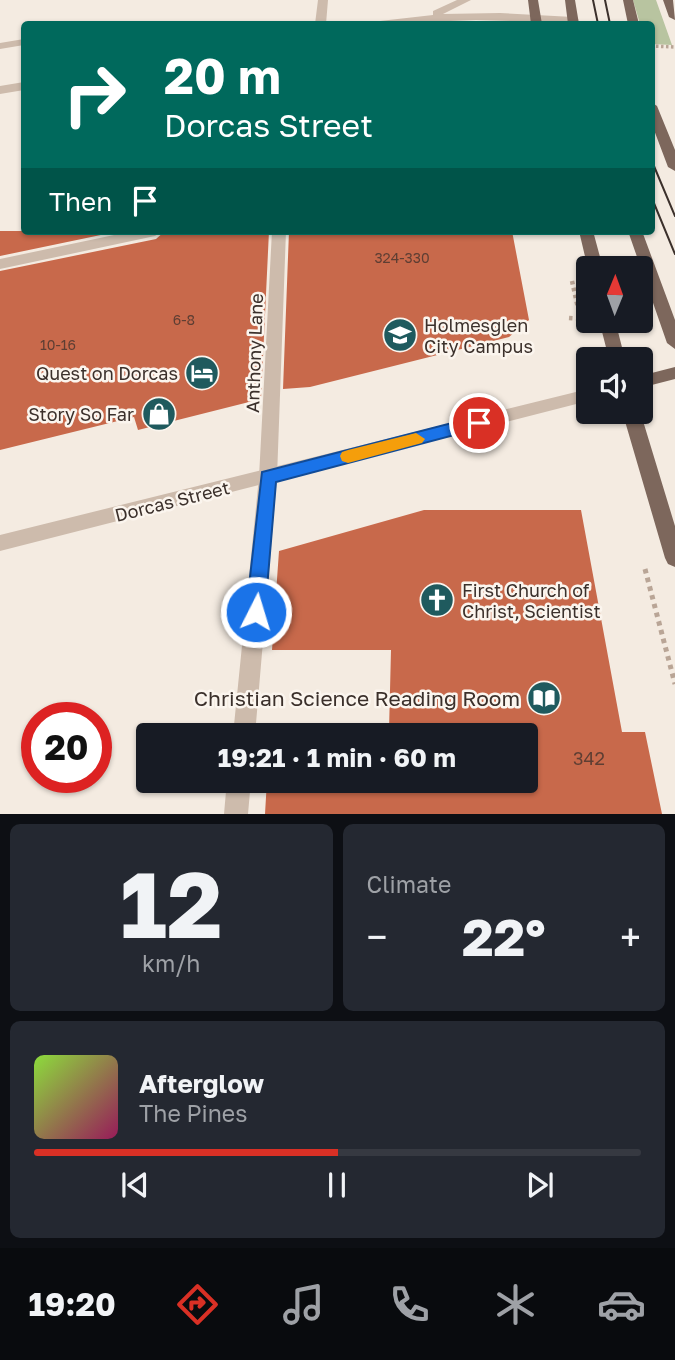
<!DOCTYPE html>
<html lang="en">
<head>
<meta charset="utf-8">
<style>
  body { margin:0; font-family:"Golos Text",sans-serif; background:#242831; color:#f1f3f6; height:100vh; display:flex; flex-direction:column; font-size:26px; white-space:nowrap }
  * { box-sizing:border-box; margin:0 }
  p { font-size:23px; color:#9ea1a6 }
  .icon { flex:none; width:38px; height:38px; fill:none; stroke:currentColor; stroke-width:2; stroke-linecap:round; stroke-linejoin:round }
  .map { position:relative; height:814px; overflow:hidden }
  .side { display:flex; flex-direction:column; gap:10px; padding:10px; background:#0d0f14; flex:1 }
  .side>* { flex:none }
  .hud { position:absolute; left:21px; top:21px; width:634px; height:214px; border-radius:7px; box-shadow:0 2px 5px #0004; background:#00695c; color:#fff; overflow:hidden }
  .needle { width:46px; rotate:1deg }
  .tools { position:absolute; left:576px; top:256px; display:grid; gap:14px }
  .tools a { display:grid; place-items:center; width:77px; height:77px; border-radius:7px; background:#171b24; box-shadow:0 2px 5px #0004; font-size:35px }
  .speed { position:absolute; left:21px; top:702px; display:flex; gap:14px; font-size:35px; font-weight:700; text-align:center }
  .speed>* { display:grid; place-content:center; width:91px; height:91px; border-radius:50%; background:#171b24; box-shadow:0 2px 5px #0004; line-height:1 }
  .speed .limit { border:10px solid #d22; background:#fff; color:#111 }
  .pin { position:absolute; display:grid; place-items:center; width:60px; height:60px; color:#fff; margin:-30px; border:4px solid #fff; border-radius:50%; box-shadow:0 2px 7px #0007 }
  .me { position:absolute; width:77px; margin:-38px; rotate:5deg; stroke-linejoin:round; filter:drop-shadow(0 0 5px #0008) }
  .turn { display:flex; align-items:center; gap:24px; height:147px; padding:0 28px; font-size:32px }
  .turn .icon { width:91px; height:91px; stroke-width:2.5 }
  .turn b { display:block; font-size:49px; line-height:60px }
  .then { display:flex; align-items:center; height:66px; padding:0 28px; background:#0003; gap:14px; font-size:26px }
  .big { font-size:52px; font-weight:700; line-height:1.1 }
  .side .card { flex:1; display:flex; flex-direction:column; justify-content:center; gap:10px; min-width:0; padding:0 24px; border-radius:10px; background:#242831 }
  .side .dial { align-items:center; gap:0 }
  .dial b { font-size:91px; line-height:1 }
  .song { display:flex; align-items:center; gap:21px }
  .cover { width:84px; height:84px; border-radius:10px; background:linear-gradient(135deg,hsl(90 70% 55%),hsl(330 70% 35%)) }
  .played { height:7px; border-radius:4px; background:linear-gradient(90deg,#d93025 50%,#363941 50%) }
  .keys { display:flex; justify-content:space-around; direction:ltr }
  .heat { display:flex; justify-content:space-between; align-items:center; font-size:38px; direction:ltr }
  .side .tiles { flex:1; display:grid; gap:10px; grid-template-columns:1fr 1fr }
  .card:last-child { grid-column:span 2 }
  .trip { position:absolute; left:136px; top:723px; width:402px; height:70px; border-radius:7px; background:#171b24; box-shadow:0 2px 5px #0004; font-weight:700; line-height:70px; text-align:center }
  .menu { display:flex; height:112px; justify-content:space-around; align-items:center; background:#090b0e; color:#9ea1a6 }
  .menu .icon { width:49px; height:49px }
  .menu .selected { color:#d93025 }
  .menu b { font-size:32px; color:#f1f3f6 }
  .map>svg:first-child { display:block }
  .green { fill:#b8c4a0 }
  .building { fill:#c8694b }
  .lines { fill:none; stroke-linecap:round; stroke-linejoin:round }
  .path-far2 { stroke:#b9a596; stroke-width:3.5; stroke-dasharray:2.5 2.5; stroke-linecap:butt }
  .path-far1 { stroke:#b9a596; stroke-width:4.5; stroke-dasharray:3.5 3.5; stroke-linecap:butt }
  .path { stroke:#b9a596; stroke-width:5; stroke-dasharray:4.5 4.5; stroke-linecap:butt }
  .lane { fill:#cdbbac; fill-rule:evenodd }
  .street { fill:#cdbbac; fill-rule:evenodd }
  .primary { fill:#7d675c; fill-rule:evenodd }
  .tram { stroke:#3b302b; stroke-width:2 }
  .route { fill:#1a73e8; stroke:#114b97; stroke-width:2 }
  .slow { fill:#f59e0b }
  .labels { text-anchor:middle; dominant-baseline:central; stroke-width:5; stroke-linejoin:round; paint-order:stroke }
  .number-label { font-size:14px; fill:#5e3e33 }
  .poi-label { font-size:18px; fill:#3b302b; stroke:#fbf5ee; text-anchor:start }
  .street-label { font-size:18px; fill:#3b302b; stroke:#fbf5ee }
  .near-number-label { font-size:18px; fill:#5e3e33 }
  .near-poi-label { font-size:21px; fill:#3b302b; stroke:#fbf5ee; text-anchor:end }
</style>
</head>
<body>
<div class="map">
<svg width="675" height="814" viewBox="0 0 675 814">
  <rect width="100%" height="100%" fill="#f4ebe1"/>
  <path class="green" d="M633 0H656L672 45 651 44V24H640Z"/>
  <path class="building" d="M0 231H120L0 256Z
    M165 231H269L261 399 138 430 134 417 0 450V271L156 239Z
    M289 231H512L529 320 509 337 310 387 283 389Z
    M424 510H581L622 732H645L662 814H265L267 780H527V735H269L270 731H389L391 650H272L279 551Z"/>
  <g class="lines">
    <path class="path-far2" d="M651 46 675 47"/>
    <path class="path-far1" d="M572 281 580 317
      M569 318 582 319"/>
    <path class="path" d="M645 569 675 684"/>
    <path class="lane" d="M318 0H328L326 24H315Z
      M24 39V45L0 49V43Z
      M133 231H162L155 236 0 269V259Z
      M272 231H286L277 477 255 735H233L259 477Z
      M227 780H251L248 814H224Z"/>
    <path class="street" d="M457 0H471L443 14 500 13 573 17 579 20 573 23 476 20 374 24 380 21 433 15V11Z
      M24 82V90L0 94V86Z
      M588 389V401L0 551V535Z"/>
    <path class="primary" d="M528 0H538L542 24H531Z
      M565 0H575L579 24H568Z
      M623 0H633L639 24H628Z
      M663 0H673L675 20 669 17Z
      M651 102 657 106 675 150V171L668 167 651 122Z
      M579 231H593L603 268 588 269Z
      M628 231H642L675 320V349L667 343Z
      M599 320H615L625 359H609Z
      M675 367V379L640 388V376Z
      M622 411H640L675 526V567L668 564 665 558Z"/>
    <path class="tram" d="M593 0 598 24
      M605 0 610 24
      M651 159 675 216
      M651 196 675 254"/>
  </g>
  <path class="route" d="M479 416 485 418 487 423 485 427 276 482 265 612 262 618 256 621 249 618 246 612 262 472Z"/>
  <path class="slow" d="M416 433 425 439 422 443 348 463 342 461 340 456 342 452 348 450Z"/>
  <defs>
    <g id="university-disc" transform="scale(1.75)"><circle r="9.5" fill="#1f5a5e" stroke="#fbf5ee"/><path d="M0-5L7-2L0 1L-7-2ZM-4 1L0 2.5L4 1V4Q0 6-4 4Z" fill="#fff"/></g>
    <g id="hotel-disc" transform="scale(1.75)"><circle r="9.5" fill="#1f5a5e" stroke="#fbf5ee"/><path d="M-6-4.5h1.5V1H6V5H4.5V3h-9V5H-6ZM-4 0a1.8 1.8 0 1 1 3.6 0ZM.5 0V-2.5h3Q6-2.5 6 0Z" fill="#fff"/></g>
    <g id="shop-disc" transform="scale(1.75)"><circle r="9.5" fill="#1f5a5e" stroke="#fbf5ee"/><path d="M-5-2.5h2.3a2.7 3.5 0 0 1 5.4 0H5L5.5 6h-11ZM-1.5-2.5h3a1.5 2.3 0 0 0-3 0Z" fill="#fff"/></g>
    <g id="church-disc" transform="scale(1.75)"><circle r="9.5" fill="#1f5a5e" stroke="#fbf5ee"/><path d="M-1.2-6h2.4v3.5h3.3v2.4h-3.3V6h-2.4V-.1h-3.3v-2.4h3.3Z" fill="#fff"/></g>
    <g id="library-disc" transform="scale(1.75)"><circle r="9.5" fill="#1f5a5e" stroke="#fbf5ee"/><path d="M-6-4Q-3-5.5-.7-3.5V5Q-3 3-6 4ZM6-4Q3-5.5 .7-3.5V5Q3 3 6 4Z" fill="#fff"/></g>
  </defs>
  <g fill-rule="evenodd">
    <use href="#university-disc" x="400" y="335"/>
    <use href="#hotel-disc" x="202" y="373"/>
    <use href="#shop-disc" x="159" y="414"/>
    <use href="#church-disc" x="437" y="600"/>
    <use href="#library-disc" x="544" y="698"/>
  </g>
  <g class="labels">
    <g class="number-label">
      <text x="402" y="257">324-330</text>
      <text x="184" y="319">6-8</text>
      <text x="58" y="344">10-16</text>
    </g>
    <g class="poi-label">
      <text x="424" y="325">Holmesglen<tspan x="424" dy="21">City Campus</tspan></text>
      <text x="178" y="373" text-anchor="end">Quest on Dorcas</text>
      <text x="134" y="414" text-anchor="end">Story So Far</text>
      <text x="462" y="590">First Church of<tspan x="462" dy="21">Christ, Scientist</tspan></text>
    </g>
    <g class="street-label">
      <text transform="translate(254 353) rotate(-88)">Anthony Lane</text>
      <text transform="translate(172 501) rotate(-14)">Dorcas Street</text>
    </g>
    <g class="near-number-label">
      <text x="589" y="758">342</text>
    </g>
    <g class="near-poi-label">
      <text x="520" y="698">Christian Science Reading Room</text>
    </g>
  </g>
</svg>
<div class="tools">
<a><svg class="needle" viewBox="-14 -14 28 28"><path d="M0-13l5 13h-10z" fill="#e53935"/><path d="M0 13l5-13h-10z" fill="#9ea1a6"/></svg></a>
<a><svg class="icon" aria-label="sound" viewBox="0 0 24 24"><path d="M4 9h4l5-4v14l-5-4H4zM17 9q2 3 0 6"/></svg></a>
</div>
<div class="speed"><div class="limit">20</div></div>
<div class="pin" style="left:479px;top:423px;background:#d93025"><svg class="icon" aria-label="arrive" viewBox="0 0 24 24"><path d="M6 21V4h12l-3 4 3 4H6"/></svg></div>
<svg class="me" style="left:256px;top:612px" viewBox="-20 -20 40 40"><circle r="17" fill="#1a73e8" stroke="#fff" stroke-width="3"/><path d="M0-11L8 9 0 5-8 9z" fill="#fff"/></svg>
<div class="trip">19:21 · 1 min · 60 m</div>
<div class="hud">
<div class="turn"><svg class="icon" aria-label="right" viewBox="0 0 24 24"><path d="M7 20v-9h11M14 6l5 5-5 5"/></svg><div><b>20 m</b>Dorcas Street</div></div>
<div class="then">Then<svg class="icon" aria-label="arrive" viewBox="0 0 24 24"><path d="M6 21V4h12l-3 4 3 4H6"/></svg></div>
</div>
</div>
<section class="side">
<div class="tiles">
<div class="card dial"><b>12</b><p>km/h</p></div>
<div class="card"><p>Climate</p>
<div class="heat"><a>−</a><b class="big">22°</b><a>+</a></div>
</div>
<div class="card">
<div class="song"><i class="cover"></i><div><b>Afterglow</b><p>The Pines</p></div></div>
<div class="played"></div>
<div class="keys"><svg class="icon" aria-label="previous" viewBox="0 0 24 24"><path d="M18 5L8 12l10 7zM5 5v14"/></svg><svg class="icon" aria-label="pause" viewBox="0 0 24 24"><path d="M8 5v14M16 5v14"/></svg><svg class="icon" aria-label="next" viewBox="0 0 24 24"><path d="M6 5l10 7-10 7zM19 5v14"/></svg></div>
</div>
</div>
</section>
<nav class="menu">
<b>19:20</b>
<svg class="icon selected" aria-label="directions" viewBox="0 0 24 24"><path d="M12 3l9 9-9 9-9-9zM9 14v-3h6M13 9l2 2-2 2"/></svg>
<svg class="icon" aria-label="music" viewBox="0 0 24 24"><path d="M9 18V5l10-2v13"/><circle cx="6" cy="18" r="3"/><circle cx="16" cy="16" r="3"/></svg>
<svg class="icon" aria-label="phone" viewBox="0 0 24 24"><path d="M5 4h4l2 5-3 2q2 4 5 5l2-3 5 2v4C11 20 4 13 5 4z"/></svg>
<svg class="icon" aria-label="climate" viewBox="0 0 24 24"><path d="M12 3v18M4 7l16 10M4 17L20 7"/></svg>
<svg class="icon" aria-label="car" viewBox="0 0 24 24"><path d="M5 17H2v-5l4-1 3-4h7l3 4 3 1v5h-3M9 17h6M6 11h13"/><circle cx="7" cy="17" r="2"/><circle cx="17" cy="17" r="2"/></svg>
</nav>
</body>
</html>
